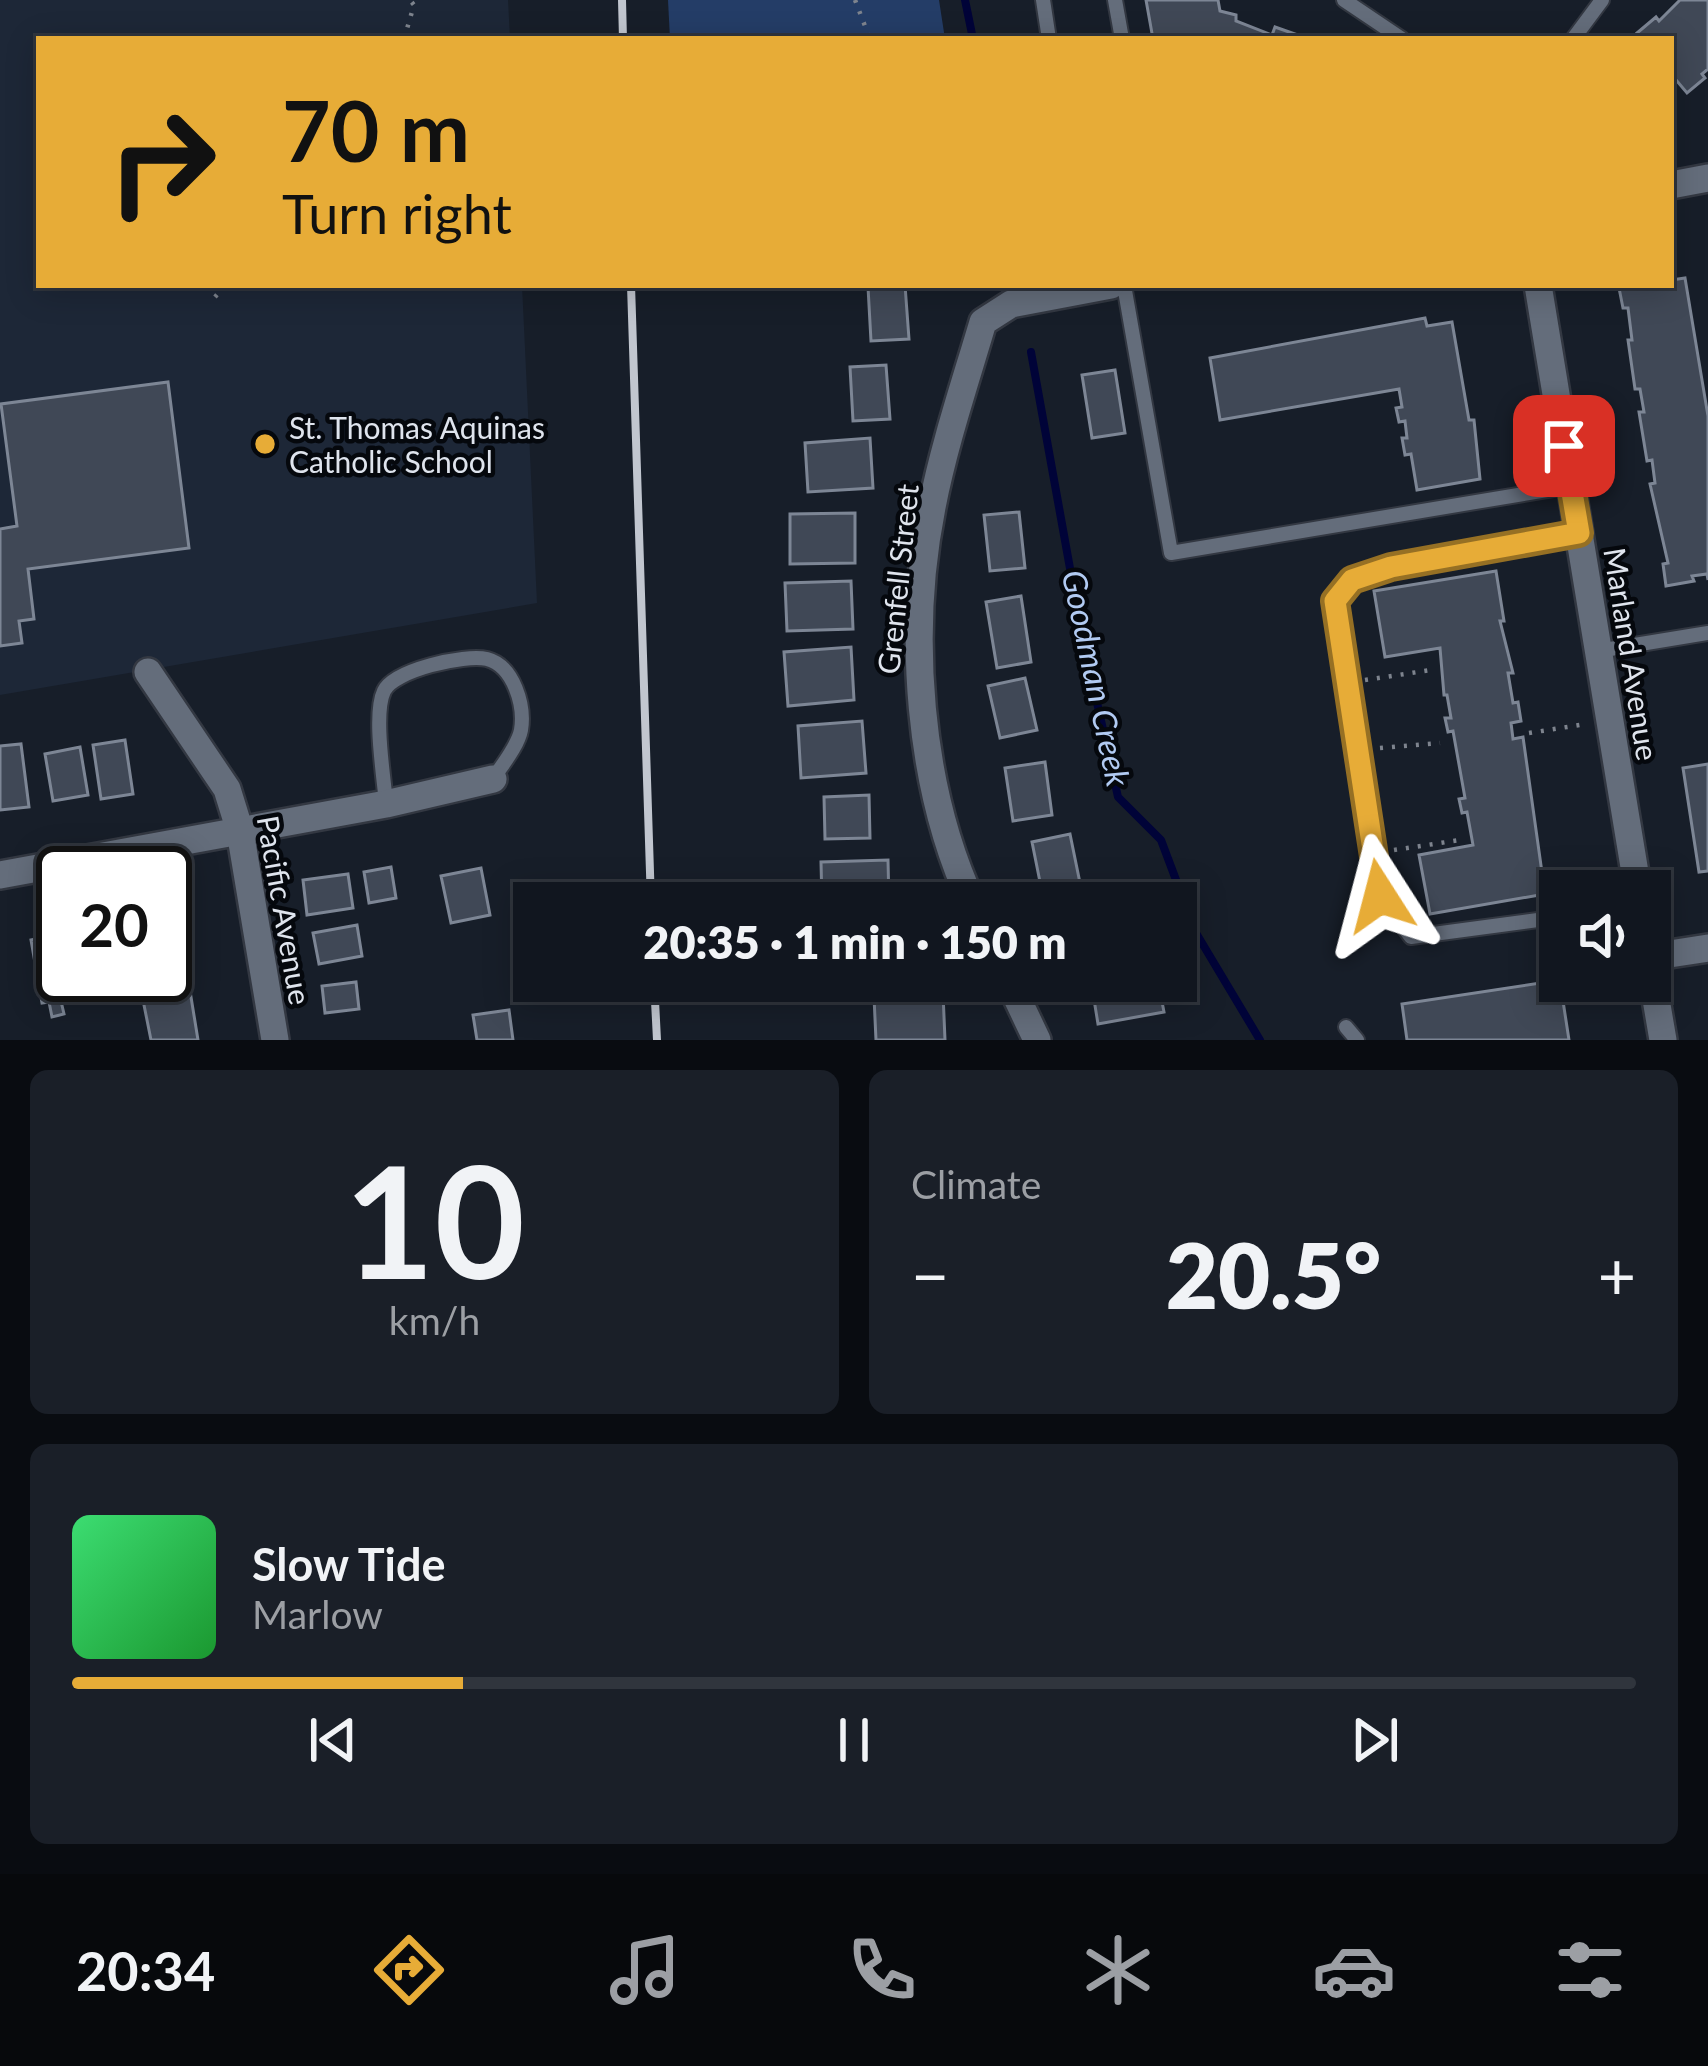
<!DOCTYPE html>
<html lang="en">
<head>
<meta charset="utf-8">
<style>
  body { margin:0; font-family:Lato,sans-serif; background:#1a1f28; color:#f1f3f6; height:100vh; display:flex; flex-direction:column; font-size:45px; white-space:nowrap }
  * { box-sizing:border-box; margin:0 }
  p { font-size:39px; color:#9c9fa4 }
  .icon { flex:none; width:66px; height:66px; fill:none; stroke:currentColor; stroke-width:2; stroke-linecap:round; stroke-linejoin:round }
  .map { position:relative; height:1040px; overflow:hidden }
  .panel { display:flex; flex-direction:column; gap:30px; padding:30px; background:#090c11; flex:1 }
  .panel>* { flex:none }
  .hud { position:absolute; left:36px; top:36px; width:1638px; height:252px; border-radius:0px; box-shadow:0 6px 30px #0003,0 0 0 3px #30353d; background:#e7ac37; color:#111; overflow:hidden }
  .fabs { position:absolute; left:1539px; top:870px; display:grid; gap:24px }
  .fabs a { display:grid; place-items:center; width:132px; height:132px; border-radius:0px; background:#11161f; box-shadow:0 6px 30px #0003,0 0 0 3px #30353d; font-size:60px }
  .speed { position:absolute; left:36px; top:846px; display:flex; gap:24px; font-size:60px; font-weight:700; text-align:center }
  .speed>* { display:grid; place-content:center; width:156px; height:156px; border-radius:50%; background:#11161f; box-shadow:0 6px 30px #0003,0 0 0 3px #30353d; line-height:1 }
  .speed .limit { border:6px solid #111; border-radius:18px; background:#fff; color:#111 }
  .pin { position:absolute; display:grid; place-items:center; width:102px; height:102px; color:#fff; margin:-51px; border-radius:24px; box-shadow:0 6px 18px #0006 }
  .me { position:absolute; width:132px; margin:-66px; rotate:351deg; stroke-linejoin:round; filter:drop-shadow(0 0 9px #0008) }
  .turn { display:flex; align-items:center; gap:42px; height:252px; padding:0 48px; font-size:54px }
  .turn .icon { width:156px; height:156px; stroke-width:2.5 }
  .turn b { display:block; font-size:84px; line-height:102px }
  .big { font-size:90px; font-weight:800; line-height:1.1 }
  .panel .widget { flex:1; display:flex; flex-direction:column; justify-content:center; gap:18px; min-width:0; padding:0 42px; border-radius:18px; background:#1a1f28 }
  .panel .dial { align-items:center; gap:0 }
  .dial b { font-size:156px; line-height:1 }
  .song { display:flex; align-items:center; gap:36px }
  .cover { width:144px; height:144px; border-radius:18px; background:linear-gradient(135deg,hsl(140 70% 55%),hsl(130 70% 35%)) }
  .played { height:12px; border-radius:6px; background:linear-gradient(90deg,#e7ac37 25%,#30353d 25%) }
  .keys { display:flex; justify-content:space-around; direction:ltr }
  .heat { display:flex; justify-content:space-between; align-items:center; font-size:66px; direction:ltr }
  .panel .tiles { flex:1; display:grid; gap:30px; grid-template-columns:1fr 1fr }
  .widget:last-child { grid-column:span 2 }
  .trip { position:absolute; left:513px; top:882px; width:684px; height:120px; border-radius:0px; background:#11161f; box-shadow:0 6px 30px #0003,0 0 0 3px #30353d; font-weight:800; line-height:120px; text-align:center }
  .tabs { display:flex; height:192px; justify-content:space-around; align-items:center; background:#07090c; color:#9c9fa4 }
  .tabs .icon { width:84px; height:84px }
  .tabs .selected { color:#e7ac37 }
  .tabs b { font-size:54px; color:#f1f3f6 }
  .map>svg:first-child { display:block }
  .built { fill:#1d2737 }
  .green { fill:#243d67 }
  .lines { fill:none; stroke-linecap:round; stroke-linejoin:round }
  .stream { stroke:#000338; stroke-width:8 }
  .building { fill:#404856; stroke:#7d8695; stroke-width:3 }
  .service-casing { stroke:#333842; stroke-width:18 }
  .minor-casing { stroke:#333842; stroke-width:32 }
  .path { stroke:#7e848e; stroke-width:4.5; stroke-dasharray:3 9; stroke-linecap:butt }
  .service { stroke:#646d7b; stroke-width:14 }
  .minor { stroke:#646d7b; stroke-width:27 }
  .rail { stroke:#c1c6cf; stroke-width:8 }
  .route-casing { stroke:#967024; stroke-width:30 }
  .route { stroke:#e7ac37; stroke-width:21 }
  .poi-dot { fill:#e7ac37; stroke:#05080d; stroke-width:4.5 }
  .labels { text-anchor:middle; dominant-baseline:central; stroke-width:9; stroke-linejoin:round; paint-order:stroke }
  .poi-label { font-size:30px; fill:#dfe4ed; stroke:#05080d; text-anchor:start }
  .street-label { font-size:30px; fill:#dfe4ed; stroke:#05080d }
  .water-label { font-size:33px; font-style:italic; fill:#b1caf2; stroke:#05080d }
</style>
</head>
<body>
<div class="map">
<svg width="1708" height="1040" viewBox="0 0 1708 1040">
  <rect width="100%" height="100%" fill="#171e29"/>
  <path class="built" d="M0 0H508L510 39H39V285H522L537 603 0 695Z"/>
  <path class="green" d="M668 0H939L945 39H670Z"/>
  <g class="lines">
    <path class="stream" d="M965 0 973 39
      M1031 352 1082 635 1118 797 1161 840 1196 933 1260 1040"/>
  </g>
  <path class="building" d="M1146 0H1218L1220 11 1236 15V21L1272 35 1275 27 1309 39H1153Z
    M1680 0H1708V69L1702 74 1705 78 1687 93 1671 74V39H1642L1637 33 1656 17 1659 21Z
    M1685 278 1708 416V580L1707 574 1692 576 1694 581 1666 586 1663 564 1668 563 1650 484 1655 483 1652 460 1647 461 1639 412H1644L1640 389H1635L1628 340H1632L1628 308H1623L1619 288 1671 285V280Z
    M905 285 909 339 871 341 868 287Z
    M1425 318 1427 326 1452 322 1469 420H1474L1480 479 1417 490 1411 454 1405 455 1402 438H1407L1405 421 1399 422 1396 408 1402 407 1399 389 1220 420 1210 358Z
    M886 365 890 419 853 421 850 367Z
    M1115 370 1125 433 1092 438 1082 375Z
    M168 382 189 548 28 569 34 619 19 621 22 643 0 646V529L17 526 1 404Z
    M870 438 873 488 808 492 805 443Z
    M1019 512 1025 568 990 571 984 515Z
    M855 513V563L790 564V514Z
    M1496 571 1504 621H1500L1513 673H1508L1513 703 1518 702 1521 721 1511 723 1513 739 1523 737 1545 894 1430 914 1419 855 1473 845 1467 812 1462 813 1459 799 1465 798 1453 731 1448 732 1445 718H1451L1447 695H1444L1440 648 1385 657 1374 591Z
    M851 581 853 629 787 631 785 583Z
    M1021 596 1031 662 997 668 986 602Z
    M851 647 854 700 788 706 784 652Z
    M1025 678 1037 730 1000 738 988 686Z
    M862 721 866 773 801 778 798 726Z
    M125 740 133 794 101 799 93 745Z
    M21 744 29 807 0 810V746Z
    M80 747 88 795 53 801 45 754Z
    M1045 762 1052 815 1013 821 1005 768Z
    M1708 764V871L1699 872 1683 768Z
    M869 795 870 838 825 839 824 797Z
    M1070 834 1081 888 1043 897 1032 842Z
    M888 860 889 903H822L821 862Z
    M391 867 396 898 369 903 364 872Z
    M481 868 490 915 451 923 441 876Z
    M348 874 353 908 307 915 303 880Z
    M179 902 185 937 165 941V905Z
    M357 925 362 956 319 964 313 933Z
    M60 934 63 975H67L71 995 60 997 64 1014 52 1017 49 1002 42 1003 31 940Z
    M185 960 198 1040H151L138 975H165V964Z
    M1560 980 1566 981 1569 1000 1563 1001 1569 1040H1407L1402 1004Z
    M1091 981H1158L1164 1012 1098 1024Z
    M356 982 359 1009 325 1013 322 986Z
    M943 993 945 1040H876L874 997Z
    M509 1010 513 1040H477L473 1015Z"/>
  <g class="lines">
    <g class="service-casing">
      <path id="service" d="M1043 0 1049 39
        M1115 0 1122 39
        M1344 0 1402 39
        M1573 39 1602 0
        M1124 285 1171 553 1571 486
        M1598 651 1708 633
        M386 804C384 777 373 714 384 691 394 670 464 654 487 659 514 666 525 706 521 730 518 746 502 765 493 779
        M1560 917 1411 937 1380 896 1335 601 1352 580 1392 567 1579 533
        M1346 1027 1357 1040"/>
    </g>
    <g class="minor-casing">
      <path id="minor" d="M1671 185 1708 178
        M1538 285 1638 891
        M148 672 227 789 240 831 275 1040
        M0 875 386 804 493 779
        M972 903C918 787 907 632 932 507 944 445 965 383 983 322L1011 304 1111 285
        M1650 957 1708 948
        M1650 964 1663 1040
        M1009 981 1037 1040"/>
    </g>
    <path class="path" d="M855 0 870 39
      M404 39 414 5 410 0
      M215 297 225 285
      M1365 680 1431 670
      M1529 733 1586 724
      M1380 748 1440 743
      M1394 850 1460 840"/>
    <use href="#service" class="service"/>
    <use href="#minor" class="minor"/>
    <path class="rail" d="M622 0 623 39
      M631 285 651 903
      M654 981 657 1040"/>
  </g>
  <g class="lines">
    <g class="route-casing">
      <path id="route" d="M1380 896 1335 601 1352 580 1391 567 1579 533 1564 446"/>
    </g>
    <use href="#route" class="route"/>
  </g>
  <circle class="poi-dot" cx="265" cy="444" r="12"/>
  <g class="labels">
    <g class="poi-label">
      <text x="289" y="427">St. Thomas Aquinas<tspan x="289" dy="34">Catholic School</tspan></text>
    </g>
    <g class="street-label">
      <text transform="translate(897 579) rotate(-84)">Grenfell Street</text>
      <text transform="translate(1632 654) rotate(81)">Marland Avenue</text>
      <text transform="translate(285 910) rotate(80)">Pacific Avenue</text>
    </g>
    <g class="water-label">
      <text transform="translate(1097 678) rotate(78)">Goodman Creek</text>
    </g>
  </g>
</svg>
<div class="fabs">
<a><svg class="icon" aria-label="sound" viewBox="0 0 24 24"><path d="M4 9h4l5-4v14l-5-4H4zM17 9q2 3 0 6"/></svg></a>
</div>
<div class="speed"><div class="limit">20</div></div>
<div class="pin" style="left:1564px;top:446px;background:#d93025"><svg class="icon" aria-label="arrive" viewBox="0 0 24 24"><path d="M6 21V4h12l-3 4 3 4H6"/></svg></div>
<svg class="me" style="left:1380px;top:896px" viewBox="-20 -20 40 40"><path d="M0-17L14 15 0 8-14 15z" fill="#e7ac37" stroke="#fff" stroke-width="4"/></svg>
<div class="trip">20:35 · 1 min · 150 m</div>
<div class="hud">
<div class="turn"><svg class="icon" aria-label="right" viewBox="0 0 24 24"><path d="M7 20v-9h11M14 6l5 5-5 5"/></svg><div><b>70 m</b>Turn right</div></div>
</div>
</div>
<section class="panel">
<div class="tiles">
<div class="widget dial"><b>10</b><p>km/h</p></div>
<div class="widget"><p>Climate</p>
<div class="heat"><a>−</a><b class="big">20.5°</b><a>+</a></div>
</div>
<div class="widget">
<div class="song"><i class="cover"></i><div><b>Slow Tide</b><p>Marlow</p></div></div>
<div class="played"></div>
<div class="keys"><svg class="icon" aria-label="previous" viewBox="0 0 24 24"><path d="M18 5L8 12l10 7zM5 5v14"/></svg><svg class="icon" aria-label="pause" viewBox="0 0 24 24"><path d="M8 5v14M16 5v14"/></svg><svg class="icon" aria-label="next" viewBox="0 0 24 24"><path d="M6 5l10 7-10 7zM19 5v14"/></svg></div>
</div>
</div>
</section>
<nav class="tabs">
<b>20:34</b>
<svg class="icon selected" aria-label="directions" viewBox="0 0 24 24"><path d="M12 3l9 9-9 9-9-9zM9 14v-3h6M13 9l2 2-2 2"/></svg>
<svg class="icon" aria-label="music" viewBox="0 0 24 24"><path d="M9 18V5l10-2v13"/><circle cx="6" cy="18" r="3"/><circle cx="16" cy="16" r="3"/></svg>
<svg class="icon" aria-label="phone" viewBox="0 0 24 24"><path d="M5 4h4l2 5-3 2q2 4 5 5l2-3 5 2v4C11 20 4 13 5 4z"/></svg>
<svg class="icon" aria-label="climate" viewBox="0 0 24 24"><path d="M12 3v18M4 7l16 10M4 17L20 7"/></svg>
<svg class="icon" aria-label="car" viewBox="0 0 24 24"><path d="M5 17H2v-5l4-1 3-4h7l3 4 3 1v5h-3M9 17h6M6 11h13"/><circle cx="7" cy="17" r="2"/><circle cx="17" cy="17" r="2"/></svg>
<svg class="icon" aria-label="filters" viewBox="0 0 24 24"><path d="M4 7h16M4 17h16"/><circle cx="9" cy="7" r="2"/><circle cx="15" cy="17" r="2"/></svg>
</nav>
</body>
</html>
